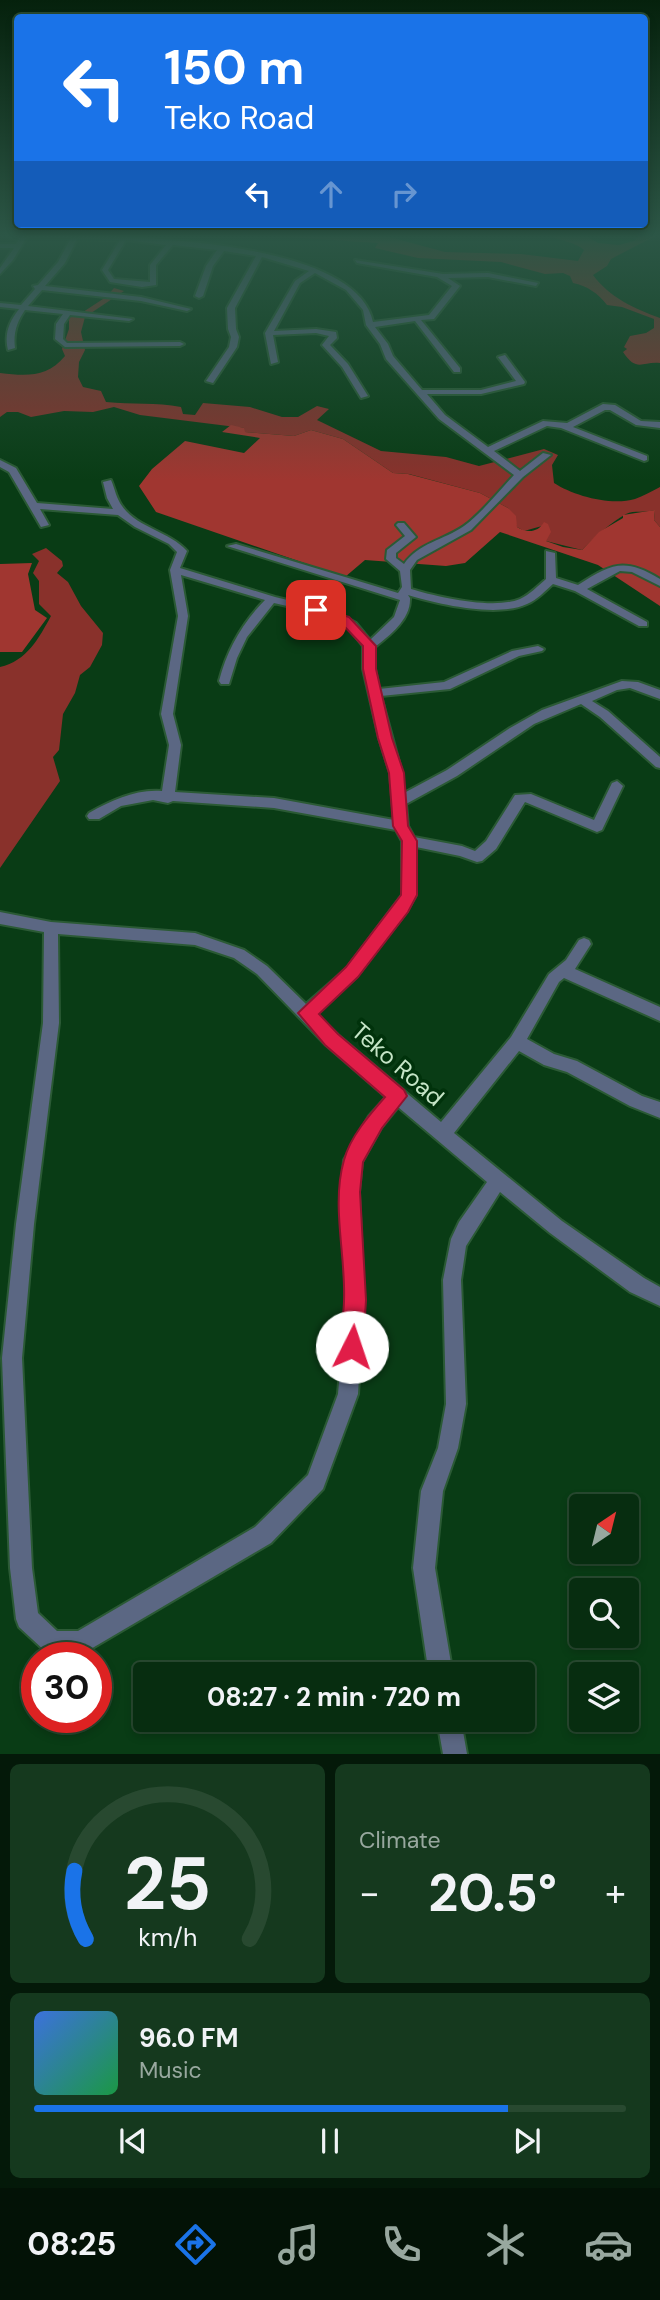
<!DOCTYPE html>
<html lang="en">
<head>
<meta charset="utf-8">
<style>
  body { margin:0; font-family:"DM Sans",sans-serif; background:#15391e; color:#f1f3f6; height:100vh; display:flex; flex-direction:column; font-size:26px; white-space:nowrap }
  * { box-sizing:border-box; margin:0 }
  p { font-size:23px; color:#98a89f }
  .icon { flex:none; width:38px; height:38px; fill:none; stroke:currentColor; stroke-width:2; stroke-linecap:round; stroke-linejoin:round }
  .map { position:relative; height:1754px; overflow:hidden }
  .drawer { display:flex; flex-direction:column; gap:10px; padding:10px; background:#041909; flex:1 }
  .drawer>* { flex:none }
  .banner { position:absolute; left:14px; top:14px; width:634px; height:214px; border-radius:7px; box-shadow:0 4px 10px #0003,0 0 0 2px #284930; background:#1a73e8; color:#fff; overflow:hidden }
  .needle { width:46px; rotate:35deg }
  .fabs { position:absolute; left:569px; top:1494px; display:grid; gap:14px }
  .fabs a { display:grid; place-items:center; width:70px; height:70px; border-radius:7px; background:#072d10; box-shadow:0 4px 10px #0003,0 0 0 2px #284930; font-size:35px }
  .speed { position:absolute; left:21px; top:1642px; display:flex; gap:14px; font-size:35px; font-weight:700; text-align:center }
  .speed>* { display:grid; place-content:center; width:91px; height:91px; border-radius:50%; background:#072d10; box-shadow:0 4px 10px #0003,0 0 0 2px #284930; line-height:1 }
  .speed .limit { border:10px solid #d22; background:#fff; color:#111 }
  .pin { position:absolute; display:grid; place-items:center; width:60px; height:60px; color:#fff; margin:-30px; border-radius:14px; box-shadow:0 4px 10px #0006 }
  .me { position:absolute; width:77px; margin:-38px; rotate:4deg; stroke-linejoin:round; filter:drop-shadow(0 0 5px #0008) }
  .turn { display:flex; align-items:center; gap:24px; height:147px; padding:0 35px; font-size:32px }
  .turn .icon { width:91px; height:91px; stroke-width:2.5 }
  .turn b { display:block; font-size:49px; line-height:60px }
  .lanes { display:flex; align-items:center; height:66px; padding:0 35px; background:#0003; justify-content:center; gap:35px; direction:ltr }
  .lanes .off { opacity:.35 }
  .big { font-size:52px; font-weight:700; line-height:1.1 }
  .drawer .tile { flex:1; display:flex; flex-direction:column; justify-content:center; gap:10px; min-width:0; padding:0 24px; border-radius:10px; background:#15391e }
  .drawer .dial { align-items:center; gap:0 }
  .dial svg { height:182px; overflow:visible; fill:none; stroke:#284930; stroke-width:7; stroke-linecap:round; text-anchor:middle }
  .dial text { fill:#f1f3f6; stroke:none }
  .song { display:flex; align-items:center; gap:21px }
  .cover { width:84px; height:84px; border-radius:10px; background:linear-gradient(135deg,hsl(220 70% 55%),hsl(140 70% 35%)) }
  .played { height:7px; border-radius:4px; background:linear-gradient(90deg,#1a73e8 80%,#284930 80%) }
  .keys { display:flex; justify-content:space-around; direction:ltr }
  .heat { display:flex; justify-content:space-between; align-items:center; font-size:38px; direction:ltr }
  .drawer .tiles { flex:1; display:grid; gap:10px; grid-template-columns:1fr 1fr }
  .tile:last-child { grid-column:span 2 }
  .trip { position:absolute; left:133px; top:1662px; width:402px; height:70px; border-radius:7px; background:#072d10; box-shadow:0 4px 10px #0003,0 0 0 2px #284930; font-weight:700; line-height:70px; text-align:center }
  .tab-bar { display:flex; height:112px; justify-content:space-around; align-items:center; background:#031206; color:#98a89f }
  .tab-bar .icon { width:49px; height:49px }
  .tab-bar .on { color:#1a73e8 }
  .tab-bar b { font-size:32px; color:#f1f3f6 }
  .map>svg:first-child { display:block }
  .green { fill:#89312b }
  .forest { fill:#a03630 }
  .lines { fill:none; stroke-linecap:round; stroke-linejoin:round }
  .minor-casing { stroke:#2b5a35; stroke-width:4 }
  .minor { fill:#5b6783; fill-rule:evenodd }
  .route { fill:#e11d48; stroke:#92132f; stroke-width:2 }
  .labels { text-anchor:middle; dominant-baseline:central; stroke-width:7; stroke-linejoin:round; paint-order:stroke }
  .street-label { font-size:24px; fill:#c5e5c7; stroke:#00320b }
</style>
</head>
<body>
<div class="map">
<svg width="660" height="1754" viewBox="0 0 660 1754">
  <rect width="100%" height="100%" fill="#093c15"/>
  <path class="green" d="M257 235H382L445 252 521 254 578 261 584 250C576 242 559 241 549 235H585L598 243 619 245 634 241 641 235H657L611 259 607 266 593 275C609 297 635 309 660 318V363C642 361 637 373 623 352L627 349 624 347 630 336 646 333 654 328V319L622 307 607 305C598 293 587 286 573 283L570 276 563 273 545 274 501 262 418 258 375 248 378 243Z
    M114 288 124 291 85 317 81 332 85 350 79 362 78 377 83 387 101 391 106 402C132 405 156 402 181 407L183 414 195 415 203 403 250 407 282 417H298L317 406 329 409 317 420 381 451 446 457 479 466 544 449 558 455 552 465 554 483C574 496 611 506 635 499 643 496 652 491 660 487V527L654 520 655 510C646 513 634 510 626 514 612 522 595 536 582 550L546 541 542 526 524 531 517 527 508 508 480 493 409 474 393 473 343 439 311 430 294 436 244 432V428L140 415 114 407 93 412 64 411 31 417 18 412H7L0 417V373C26 376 47 378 65 356L62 349 69 329V313L80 314 106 297Z
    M46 548 62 561 63 566 57 573 68 582 81 606 103 633 102 645 90 667 80 675 75 693 63 714 59 750 53 757 60 781 0 868V667C27 661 39 638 51 616L39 604V581L33 573 39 561 32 554Z"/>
  <path class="forest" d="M231 425 244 428 245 432 294 436 311 430 343 439 393 473 408 474 480 493 508 508 516 516 517 527C526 533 538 533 544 522L548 524 551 532 546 541 563 547 582 550 599 532 623 518V515L655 510 654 520 660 527V606L598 565 500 532 465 563 446 566 365 560 345 577 156 512 139 486 152 469 185 441 244 453 260 438 222 432Z
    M32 563 28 574 35 610 47 618 22 652H0V564Z"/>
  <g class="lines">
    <g class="minor-casing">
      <path id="minor" d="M21 235C94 235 355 233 373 322L429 315 452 286 437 277 357 263 355 260 443 274 488 273 538 283 536 286 488 277 448 278 460 286 434 319 421 320 460 368V372H454L415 321 375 327 388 344 393 356 422 390H481L516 381 498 357 505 355 525 382 524 384 481 394H427L445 415 488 447 543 421 567 423 603 404 615 405 641 421 660 422V428L636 425 610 410H605L573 427 647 456V460L644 461 561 428 547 426 494 451 520 471 543 453 551 455 523 477 471 530 417 560 410 570 411 589C437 597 494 610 520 599 529 595 538 586 546 579V551L555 553 556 578 578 585C611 564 624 557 660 579V586L632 572 620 571 587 589 647 622V626H639L575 591 553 584C545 591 537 600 527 604 497 618 438 604 408 595L410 598C411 619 390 635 375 647V669L379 689 444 682 512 651 538 646 544 649 542 651 519 656 450 689 381 696 402 773 404 793 447 770 510 728 542 710 622 681 638 682 660 690V699L630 688 617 690 592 701 608 711 660 757V768L656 767 600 717 581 704 534 724 457 776 406 804 408 826 414 837 462 846 475 851 486 841 515 795 531 794 594 820 612 783 617 781 623 786 602 830 597 832 525 802 496 849 482 861 477 862 460 856 416 847V895L407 911 357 976 316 1014 338 1035 441 1122 511 1037 549 974 566 960 579 940 584 938 589 940 591 944 575 969 660 1007V1021L564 978 559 982 527 1039 554 1054 577 1061 642 1096 660 1102V1118L630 1106 567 1072 544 1065 519 1051 454 1133 562 1221 644 1278 660 1287V1306L630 1292 550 1233 500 1192 466 1246 461 1280 466 1404 458 1448 443 1491 435 1568 453 1675H429L413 1568 421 1491 438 1448 446 1404 443 1280 451 1239 459 1222 487 1182 398 1107 381 1128 362 1162 359 1192 364 1300 358 1394 323 1489 271 1543 89 1650 81 1654 53 1655 45 1651 19 1627 16 1619 10 1568 2 1358 16 1224 43 1023 44 932 0 924V912L51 922 195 933 244 950 267 966 306 1004 347 968 402 895V841L396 830 274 808 173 801 168 803 153 800 121 806 99 819H89L87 816 89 813C112 800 136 789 162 791L169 745 161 714 178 616 170 570 177 552 169 544 135 527 118 515 40 509 49 525 41 527 9 472 0 467V460L16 468 37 503 113 509 107 498 103 482 111 480C115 489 116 498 122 506 137 528 169 531 187 551L180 568 275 597 334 611 356 623 370 640 394 617 400 600 227 546 236 544 398 593 402 587 400 571 386 559 387 550 405 536 396 525 398 523H404L416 537 396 553V558L404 564C418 543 444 540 464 526 481 514 499 491 514 475L439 419 386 359 380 344 366 325 363 310 346 290 315 273 300 283 274 331 316 329 336 332 337 338 330 345 348 364 368 396 361 398 342 367 322 345 329 336 316 333 273 335 278 362 271 364 265 333 295 281 309 271 262 257 235 308 236 329 239 337 237 347 213 383 206 381 229 347 231 337 228 329 227 308 256 256 224 251 213 266 203 296 199 298 195 296 206 266 217 250 173 245 156 265V285L142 287 110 282 102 270 120 240 77 239 65 263 45 286 141 297 191 309 187 311 141 301 42 290 28 306 133 319 129 321 70 315 64 324 63 339 67 343 180 342 184 344 180 346 65 347 55 339 56 324 63 314 25 310C17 322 13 333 15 348L8 350C4 334 9 322 19 309L0 307V303L21 305 35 289 33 286 38 285 58 262 71 238 27 237 13 260 0 274V268L14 248H0V244H16ZM126 240 166 245 150 265V282L114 279 108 270ZM181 575 265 600C242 623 227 650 219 681L221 684H229L237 658 247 637 274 603 326 615 348 627 363 646V669L379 738 390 773 394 820 274 798 175 792 181 745 173 714 188 616ZM58 934 195 945 234 958 257 974 326 1045 386 1097 369 1116 344 1160 341 1192 346 1300 338 1394 308 1475 255 1527 78 1631H57L38 1613 32 1568 22 1358 34 1224 59 1023Z
        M437 1720H461L467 1754H443Z"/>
    </g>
    <use href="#minor" class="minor"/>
  </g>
  <linearGradient id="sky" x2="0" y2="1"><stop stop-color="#05210c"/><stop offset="0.49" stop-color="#2c5646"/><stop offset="1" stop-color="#2c5646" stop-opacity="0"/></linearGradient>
  <rect width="660" height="481" fill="url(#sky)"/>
  <path class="route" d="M316 607 349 617 376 646V669L392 738 404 773 408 826 417 841V895L408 912 358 977 319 1014 338 1034 404 1090 407 1096 382 1128 363 1162 360 1192 366 1300 363 1347 359 1355 352 1358 344 1355C337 1339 344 1318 344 1301 346 1255 331 1205 344 1160 350 1137 370 1114 385 1097L325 1045 298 1013 346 967 401 895 402 841 393 826 389 773 378 738 363 669V646L340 622 311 613V608Z"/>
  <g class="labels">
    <g class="street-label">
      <text transform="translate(398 1064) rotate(41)">Teko Road</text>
    </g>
  </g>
</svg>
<div class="fabs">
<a><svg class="needle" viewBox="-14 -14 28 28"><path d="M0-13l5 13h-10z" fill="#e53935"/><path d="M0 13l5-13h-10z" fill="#98a89f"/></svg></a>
<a><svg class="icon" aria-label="search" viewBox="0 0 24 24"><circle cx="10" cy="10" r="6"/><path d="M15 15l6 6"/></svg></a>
<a><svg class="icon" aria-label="layers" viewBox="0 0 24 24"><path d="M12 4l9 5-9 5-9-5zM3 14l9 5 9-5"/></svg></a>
</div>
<div class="speed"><div class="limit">30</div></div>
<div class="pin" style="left:316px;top:610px;background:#d93025"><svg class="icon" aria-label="arrive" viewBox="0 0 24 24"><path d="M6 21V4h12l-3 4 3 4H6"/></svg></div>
<svg class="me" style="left:352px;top:1347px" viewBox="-20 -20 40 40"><circle r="19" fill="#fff"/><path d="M0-13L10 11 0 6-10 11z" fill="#e11d48"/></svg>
<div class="trip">08:27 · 2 min · 720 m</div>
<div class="banner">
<div class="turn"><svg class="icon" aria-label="left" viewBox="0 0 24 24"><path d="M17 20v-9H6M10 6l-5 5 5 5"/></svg><div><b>150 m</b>Teko Road</div></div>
<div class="lanes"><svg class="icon" aria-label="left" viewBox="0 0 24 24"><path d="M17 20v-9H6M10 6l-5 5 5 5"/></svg><svg class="icon off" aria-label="ahead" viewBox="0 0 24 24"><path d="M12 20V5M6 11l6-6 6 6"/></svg><svg class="icon off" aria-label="right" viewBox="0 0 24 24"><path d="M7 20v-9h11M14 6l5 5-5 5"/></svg></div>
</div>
</div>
<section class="drawer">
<div class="tiles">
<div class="tile dial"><svg viewBox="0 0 100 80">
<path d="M14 69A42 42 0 1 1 86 69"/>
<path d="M14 69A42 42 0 0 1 9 39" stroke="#1a73e8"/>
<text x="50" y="56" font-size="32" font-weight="700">25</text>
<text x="50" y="72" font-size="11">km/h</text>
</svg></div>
<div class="tile"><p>Climate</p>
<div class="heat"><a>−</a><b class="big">20.5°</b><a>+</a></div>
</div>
<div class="tile">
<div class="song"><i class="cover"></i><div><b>96.0 FM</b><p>Music</p></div></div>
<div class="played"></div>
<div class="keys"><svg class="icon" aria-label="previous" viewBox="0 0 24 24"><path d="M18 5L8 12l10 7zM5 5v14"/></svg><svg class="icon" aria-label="pause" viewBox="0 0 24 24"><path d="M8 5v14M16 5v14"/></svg><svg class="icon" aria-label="next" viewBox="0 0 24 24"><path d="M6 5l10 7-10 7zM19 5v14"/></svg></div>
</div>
</div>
</section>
<nav class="tab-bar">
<b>08:25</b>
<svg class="icon on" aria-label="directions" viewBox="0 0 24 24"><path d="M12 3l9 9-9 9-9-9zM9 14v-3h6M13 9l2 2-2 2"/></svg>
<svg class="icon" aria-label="music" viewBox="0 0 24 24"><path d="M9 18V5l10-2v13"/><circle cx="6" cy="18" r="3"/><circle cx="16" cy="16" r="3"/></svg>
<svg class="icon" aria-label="phone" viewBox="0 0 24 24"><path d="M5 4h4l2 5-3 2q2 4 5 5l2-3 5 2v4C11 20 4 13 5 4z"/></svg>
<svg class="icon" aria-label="climate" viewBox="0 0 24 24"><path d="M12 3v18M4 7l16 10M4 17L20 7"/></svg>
<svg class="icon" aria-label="car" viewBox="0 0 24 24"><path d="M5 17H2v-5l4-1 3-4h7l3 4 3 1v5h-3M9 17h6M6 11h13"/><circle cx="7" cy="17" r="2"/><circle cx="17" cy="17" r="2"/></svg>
</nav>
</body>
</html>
